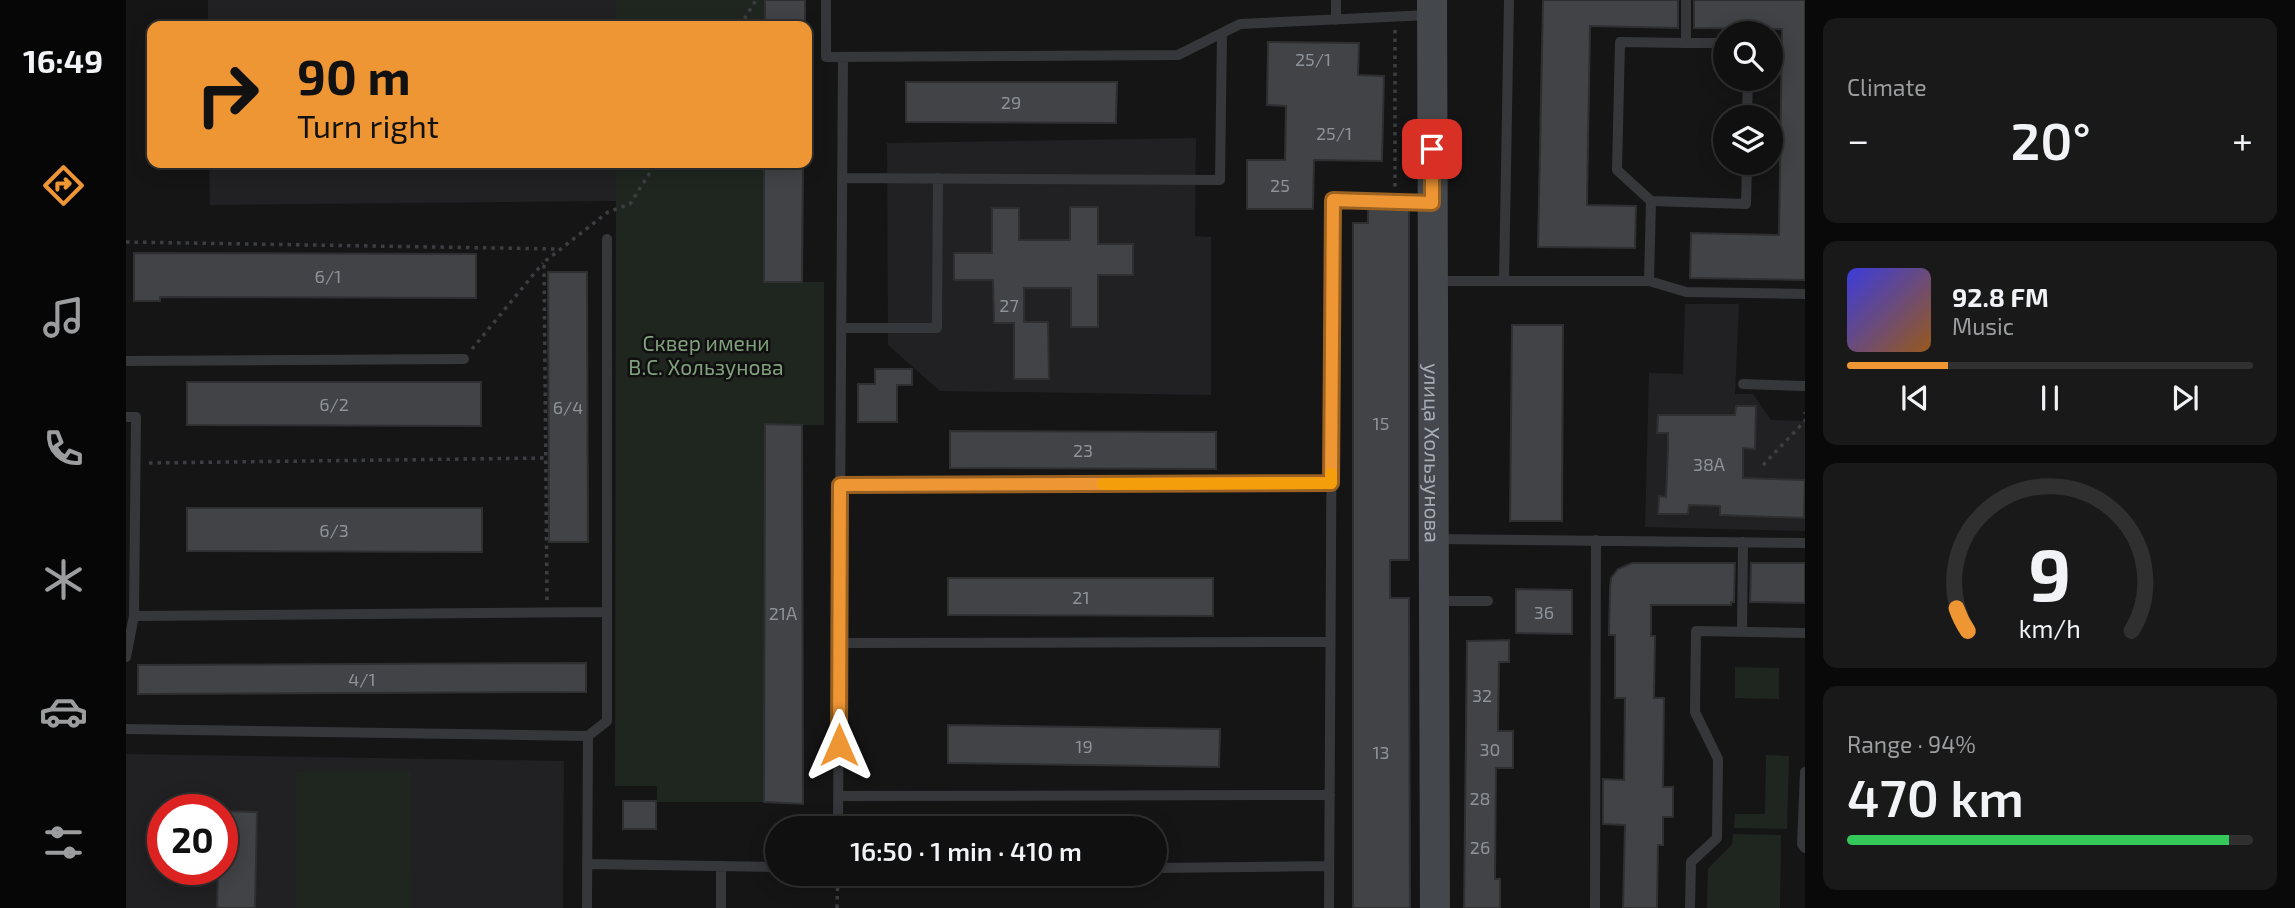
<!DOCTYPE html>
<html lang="en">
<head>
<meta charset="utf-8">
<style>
  body { margin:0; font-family:"Exo 2",sans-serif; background:#191919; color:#f1f3f6; height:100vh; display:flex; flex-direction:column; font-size:26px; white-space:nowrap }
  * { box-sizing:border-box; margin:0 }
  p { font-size:23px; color:#9c9d9f }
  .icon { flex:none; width:38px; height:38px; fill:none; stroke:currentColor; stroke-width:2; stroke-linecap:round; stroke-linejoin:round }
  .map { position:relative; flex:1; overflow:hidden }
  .drawer { display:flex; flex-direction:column; gap:18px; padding:18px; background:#090909; width:490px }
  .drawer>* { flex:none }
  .top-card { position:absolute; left:21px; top:21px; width:665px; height:147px; border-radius:14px; box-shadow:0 4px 18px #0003,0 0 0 2px #303030; background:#ef9634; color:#111; overflow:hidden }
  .controls { position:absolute; left:1587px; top:21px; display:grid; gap:14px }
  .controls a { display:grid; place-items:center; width:70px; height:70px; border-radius:50%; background:#101010; box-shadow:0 4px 18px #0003,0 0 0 2px #303030; font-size:35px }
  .speed { position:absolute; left:21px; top:794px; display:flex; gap:14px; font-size:35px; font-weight:700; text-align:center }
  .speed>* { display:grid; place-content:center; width:91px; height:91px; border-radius:50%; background:#101010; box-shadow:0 4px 18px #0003,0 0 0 2px #303030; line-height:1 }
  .speed .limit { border:10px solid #d22; background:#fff; color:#111 }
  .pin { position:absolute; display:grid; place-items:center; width:60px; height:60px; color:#fff; margin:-30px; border-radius:14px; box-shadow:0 4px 10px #0006 }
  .me { position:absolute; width:77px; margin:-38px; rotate:0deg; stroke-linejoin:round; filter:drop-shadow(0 0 5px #0008) }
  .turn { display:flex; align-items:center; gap:24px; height:147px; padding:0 35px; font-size:32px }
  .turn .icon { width:91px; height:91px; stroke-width:2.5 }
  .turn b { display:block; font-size:49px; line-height:60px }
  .big { font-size:52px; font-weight:600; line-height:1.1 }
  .drawer .tile { flex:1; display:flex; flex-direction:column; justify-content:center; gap:10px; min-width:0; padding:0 24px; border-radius:14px; background:#191919 }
  .drawer .dial { align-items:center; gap:0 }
  .dial svg { height:182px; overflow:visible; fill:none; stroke:#303030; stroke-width:7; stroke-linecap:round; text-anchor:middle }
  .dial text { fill:#f1f3f6; stroke:none }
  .song { display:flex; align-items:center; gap:21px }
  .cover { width:84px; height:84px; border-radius:10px; background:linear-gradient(135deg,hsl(240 70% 55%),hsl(30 70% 35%)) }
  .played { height:7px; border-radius:4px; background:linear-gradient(90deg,#ef9634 25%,#303030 25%) }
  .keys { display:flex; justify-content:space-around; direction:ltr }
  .heat { display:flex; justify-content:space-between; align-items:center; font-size:38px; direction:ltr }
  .charge { height:10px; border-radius:5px; background:linear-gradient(90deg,#34c759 94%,#303030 0) }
  .trip { position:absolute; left:639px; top:816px; width:402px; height:70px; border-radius:35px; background:#101010; box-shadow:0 4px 18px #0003,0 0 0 2px #303030; font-weight:600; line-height:70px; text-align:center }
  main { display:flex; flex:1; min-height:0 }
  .menu { display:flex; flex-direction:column; width:126px; justify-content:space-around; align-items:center; background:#060606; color:#9c9d9f }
  .menu .icon { width:49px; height:49px }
  .menu .on { color:#ef9634 }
  .menu b { font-size:32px; color:#f1f3f6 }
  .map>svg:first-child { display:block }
  .built { fill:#212123; fill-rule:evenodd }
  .green { fill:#1f261f }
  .building { fill:#414346; stroke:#2f2f32; stroke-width:2 }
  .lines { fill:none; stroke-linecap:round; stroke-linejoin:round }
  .path { stroke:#3c3e42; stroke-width:3.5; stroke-dasharray:3.5 5; stroke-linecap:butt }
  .lane { stroke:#36373b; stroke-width:10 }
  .secondary { stroke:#44474b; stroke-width:30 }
  .route-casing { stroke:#9b6222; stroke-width:18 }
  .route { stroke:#ef9634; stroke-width:12 }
  .slow { stroke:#f59e0b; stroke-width:12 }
  .labels { text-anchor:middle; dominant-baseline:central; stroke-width:5; stroke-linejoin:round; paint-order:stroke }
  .number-label { font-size:18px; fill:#8e939a }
  .park-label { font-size:21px; fill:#81a17e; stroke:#101011 }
  .street-label { font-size:21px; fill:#a7aeb6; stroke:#101011 }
</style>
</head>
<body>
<main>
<nav class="menu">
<b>16:49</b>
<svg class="icon on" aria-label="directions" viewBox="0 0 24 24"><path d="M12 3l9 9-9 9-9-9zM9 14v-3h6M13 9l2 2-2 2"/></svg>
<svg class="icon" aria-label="music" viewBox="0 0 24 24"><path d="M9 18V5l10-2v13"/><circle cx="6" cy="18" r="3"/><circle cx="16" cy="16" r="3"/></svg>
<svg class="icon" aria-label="phone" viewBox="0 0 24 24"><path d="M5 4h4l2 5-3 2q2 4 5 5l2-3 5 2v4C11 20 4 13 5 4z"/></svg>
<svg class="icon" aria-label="climate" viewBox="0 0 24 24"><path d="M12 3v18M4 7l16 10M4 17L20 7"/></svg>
<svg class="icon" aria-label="car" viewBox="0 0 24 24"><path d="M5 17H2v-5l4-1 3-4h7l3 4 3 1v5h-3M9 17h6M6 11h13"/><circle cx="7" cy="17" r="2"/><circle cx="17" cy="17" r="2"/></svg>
<svg class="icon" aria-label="filters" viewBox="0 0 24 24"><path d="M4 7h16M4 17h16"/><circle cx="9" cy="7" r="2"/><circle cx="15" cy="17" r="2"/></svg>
</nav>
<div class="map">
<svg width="1679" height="908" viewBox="0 0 1679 908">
  <rect width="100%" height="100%" fill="#151516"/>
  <path class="built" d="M82 0H490V26H82Z
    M1070 138 1069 236 1085 237V395L814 391 762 345 761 143Z
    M83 163H490V201L84 205Z
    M1559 304H1613L1609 394H1627L1645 420 1679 421V531L1519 527 1523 373 1557 374Z
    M0 754 438 761 437 908H0ZM37 810H96V870H37Z"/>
  <path class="green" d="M490 0H639V26H490Z
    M490 163H638V282H698V425H639L638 802H531V786H489Z
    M1609 667 1653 668V699L1609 698Z
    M1640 755 1663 756 1661 829 1608 828 1609 814H1639Z
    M285 771 286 908H170V772Z
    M1607 834 1655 835 1654 908H1581L1582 869 1606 844Z"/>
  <path class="building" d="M639 0H679V26H639Z
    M1417 0H1552V28L1464 26 1461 205 1510 206 1509 248 1412 247Z
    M1568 0H1679V280L1564 278 1565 233 1653 235 1656 29 1568 28Z
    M1142 42 1233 43 1232 75 1258 76 1256 161 1188 160 1187 209H1121V160H1159L1160 106 1141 105Z
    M780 82H991L990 123 780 122Z
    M638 163H677L676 282H638Z
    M944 207H972V244H1007V275H972V327H945V288H898V322H922L923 379H888V323H868L867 280H828V253H866V208H893V240H944Z
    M1242 209 1283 210V560H1264V598H1283L1284 908H1227V223H1242Z
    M8 253 350 254V298L34 297V301H8Z
    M422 272H461L462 542H423Z
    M1386 325H1437L1436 521H1384Z
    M749 369H786V385H771V422H732V384H749Z
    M61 382H355V426L61 425Z
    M1610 406H1630L1629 449 1617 448V478L1679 480 1678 518 1594 515V506L1563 505 1562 514H1532L1533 496 1540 497 1542 449V433H1531L1532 415H1609Z
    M639 424 676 425 677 804 638 802Z
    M824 431 1090 432V469L824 468Z
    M61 508H356V552L61 551Z
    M1506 563H1609L1608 602H1605V605H1525V636H1529L1528 698H1538L1537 787H1547V817H1537V845H1532L1531 908H1497L1499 825 1477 824V779L1498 780 1499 698H1489V635H1483L1484 588 1485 578 1492 569Z
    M1625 563H1679V603L1624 602Z
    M822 578H1087V616L822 615Z
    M1390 589 1446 590V634L1390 633Z
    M1383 640V662H1373L1372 731H1387V768H1370L1369 879H1374V908H1338L1341 641Z
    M460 663V692L12 694V665Z
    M822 725 1094 729 1093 767 822 763Z
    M497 801H530V829H497Z
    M96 811 131 812 129 908H91L92 870H96Z"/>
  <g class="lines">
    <path class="path" d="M614 26 630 0
      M1269 30V187
      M0 242 432 249
      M346 349 417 263
      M23 463 420 458
      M1637 465 1679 421V412
      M421 600 418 262 482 212 504 204 530 163
      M711 908 712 873"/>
    <path class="lane" d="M700 0V57L1052 55 1114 24 1303 15
      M1210 20V0
      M1560 43H1600
      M1621 117 1622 79
      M716 178 1094 180 1096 33
      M1525 201 1620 204 1621 163
      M1309 281H1523L1560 292 1679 294
      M1378 281 1383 0
      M1523 281 1525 201 1491 170 1494 42 1560 43V0
      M716 328H811L812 178
      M0 361 338 359
      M1617 384 1679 386
      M0 417H10L8 616
      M714 486 1205 483
      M1311 539 1679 543
      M1310 601H1362
      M1616 632 1617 542
      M713 643 1204 642
      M0 657 8 616 481 612
      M0 729 462 736 461 908
      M462 736 481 721V239
      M1679 772 1676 844 1679 848
      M712 796 1204 795
      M712 828 717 57
      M461 864 651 867
      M595 866V908
      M1029 868 1203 866
      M1203 908 1207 200 1304 203
      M1469 908 1470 540
      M1564 908 1565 862 1591 838 1592 759 1569 712 1570 631 1679 633"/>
    <path class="secondary" id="s1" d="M1306 0 1309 908"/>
  </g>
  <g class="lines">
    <g class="route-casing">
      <path id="route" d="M713 745 714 485 1205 483 1207 200 1306 203V149"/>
    </g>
    <use href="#route" class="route"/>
    <path class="slow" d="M977 484 1205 483V474"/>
  </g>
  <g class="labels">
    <g class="number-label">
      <text x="1187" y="59">25/1</text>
      <text x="885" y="102">29</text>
      <text x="1208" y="133">25/1</text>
      <text x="1154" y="185">25</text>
      <text x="202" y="276">6/1</text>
      <text x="883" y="305">27</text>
      <text x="208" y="404">6/2</text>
      <text x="442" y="407">6/4</text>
      <text x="1255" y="423">15</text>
      <text x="957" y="450">23</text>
      <text x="1583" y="464">38А</text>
      <text x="208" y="530">6/3</text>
      <text x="955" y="597">21</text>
      <text x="1418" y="612">36</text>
      <text x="657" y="613">21А</text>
      <text x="236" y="679">4/1</text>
      <text x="1356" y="695">32</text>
      <text x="958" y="746">19</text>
      <text x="1364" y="749">30</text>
      <text x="1255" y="752">13</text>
      <text x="1354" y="798">28</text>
      <text x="1354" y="847">26</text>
    </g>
    <g class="park-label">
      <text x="580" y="342">Сквер имени<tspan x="580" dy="24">В.С. Хользунова</tspan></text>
    </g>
    <g class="street-label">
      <text stroke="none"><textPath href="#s1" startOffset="453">улица Хользунова</textPath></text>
    </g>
  </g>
</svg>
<div class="controls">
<a><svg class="icon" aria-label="search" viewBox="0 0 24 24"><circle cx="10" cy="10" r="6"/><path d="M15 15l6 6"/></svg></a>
<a><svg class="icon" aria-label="layers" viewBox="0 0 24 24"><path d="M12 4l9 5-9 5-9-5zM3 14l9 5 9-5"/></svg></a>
</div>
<div class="speed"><div class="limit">20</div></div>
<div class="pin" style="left:1306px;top:149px;background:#d93025"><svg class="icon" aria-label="arrive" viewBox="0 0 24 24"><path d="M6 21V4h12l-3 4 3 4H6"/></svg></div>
<svg class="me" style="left:713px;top:745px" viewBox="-20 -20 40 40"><path d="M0-17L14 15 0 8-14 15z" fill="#ef9634" stroke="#fff" stroke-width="4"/></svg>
<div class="trip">16:50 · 1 min · 410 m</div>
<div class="top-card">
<div class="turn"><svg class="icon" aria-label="right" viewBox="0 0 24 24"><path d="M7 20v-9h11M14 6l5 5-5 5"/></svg><div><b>90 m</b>Turn right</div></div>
</div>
</div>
<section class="drawer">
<div class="tile"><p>Climate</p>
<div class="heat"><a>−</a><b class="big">20°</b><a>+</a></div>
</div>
<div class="tile">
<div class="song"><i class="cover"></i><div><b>92.8 FM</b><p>Music</p></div></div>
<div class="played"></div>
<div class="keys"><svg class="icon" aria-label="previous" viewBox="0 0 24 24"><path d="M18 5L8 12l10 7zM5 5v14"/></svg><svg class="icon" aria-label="pause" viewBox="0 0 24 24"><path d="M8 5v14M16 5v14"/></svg><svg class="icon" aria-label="next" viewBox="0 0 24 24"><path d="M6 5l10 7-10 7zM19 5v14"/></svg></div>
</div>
<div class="tile dial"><svg viewBox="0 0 100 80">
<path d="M14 69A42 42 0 1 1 86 69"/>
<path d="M14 69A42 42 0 0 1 9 59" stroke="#ef9634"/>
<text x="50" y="56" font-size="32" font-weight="700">9</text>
<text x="50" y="72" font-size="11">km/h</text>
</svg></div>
<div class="tile"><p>Range · 94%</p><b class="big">470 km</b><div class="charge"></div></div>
</section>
</main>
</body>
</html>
